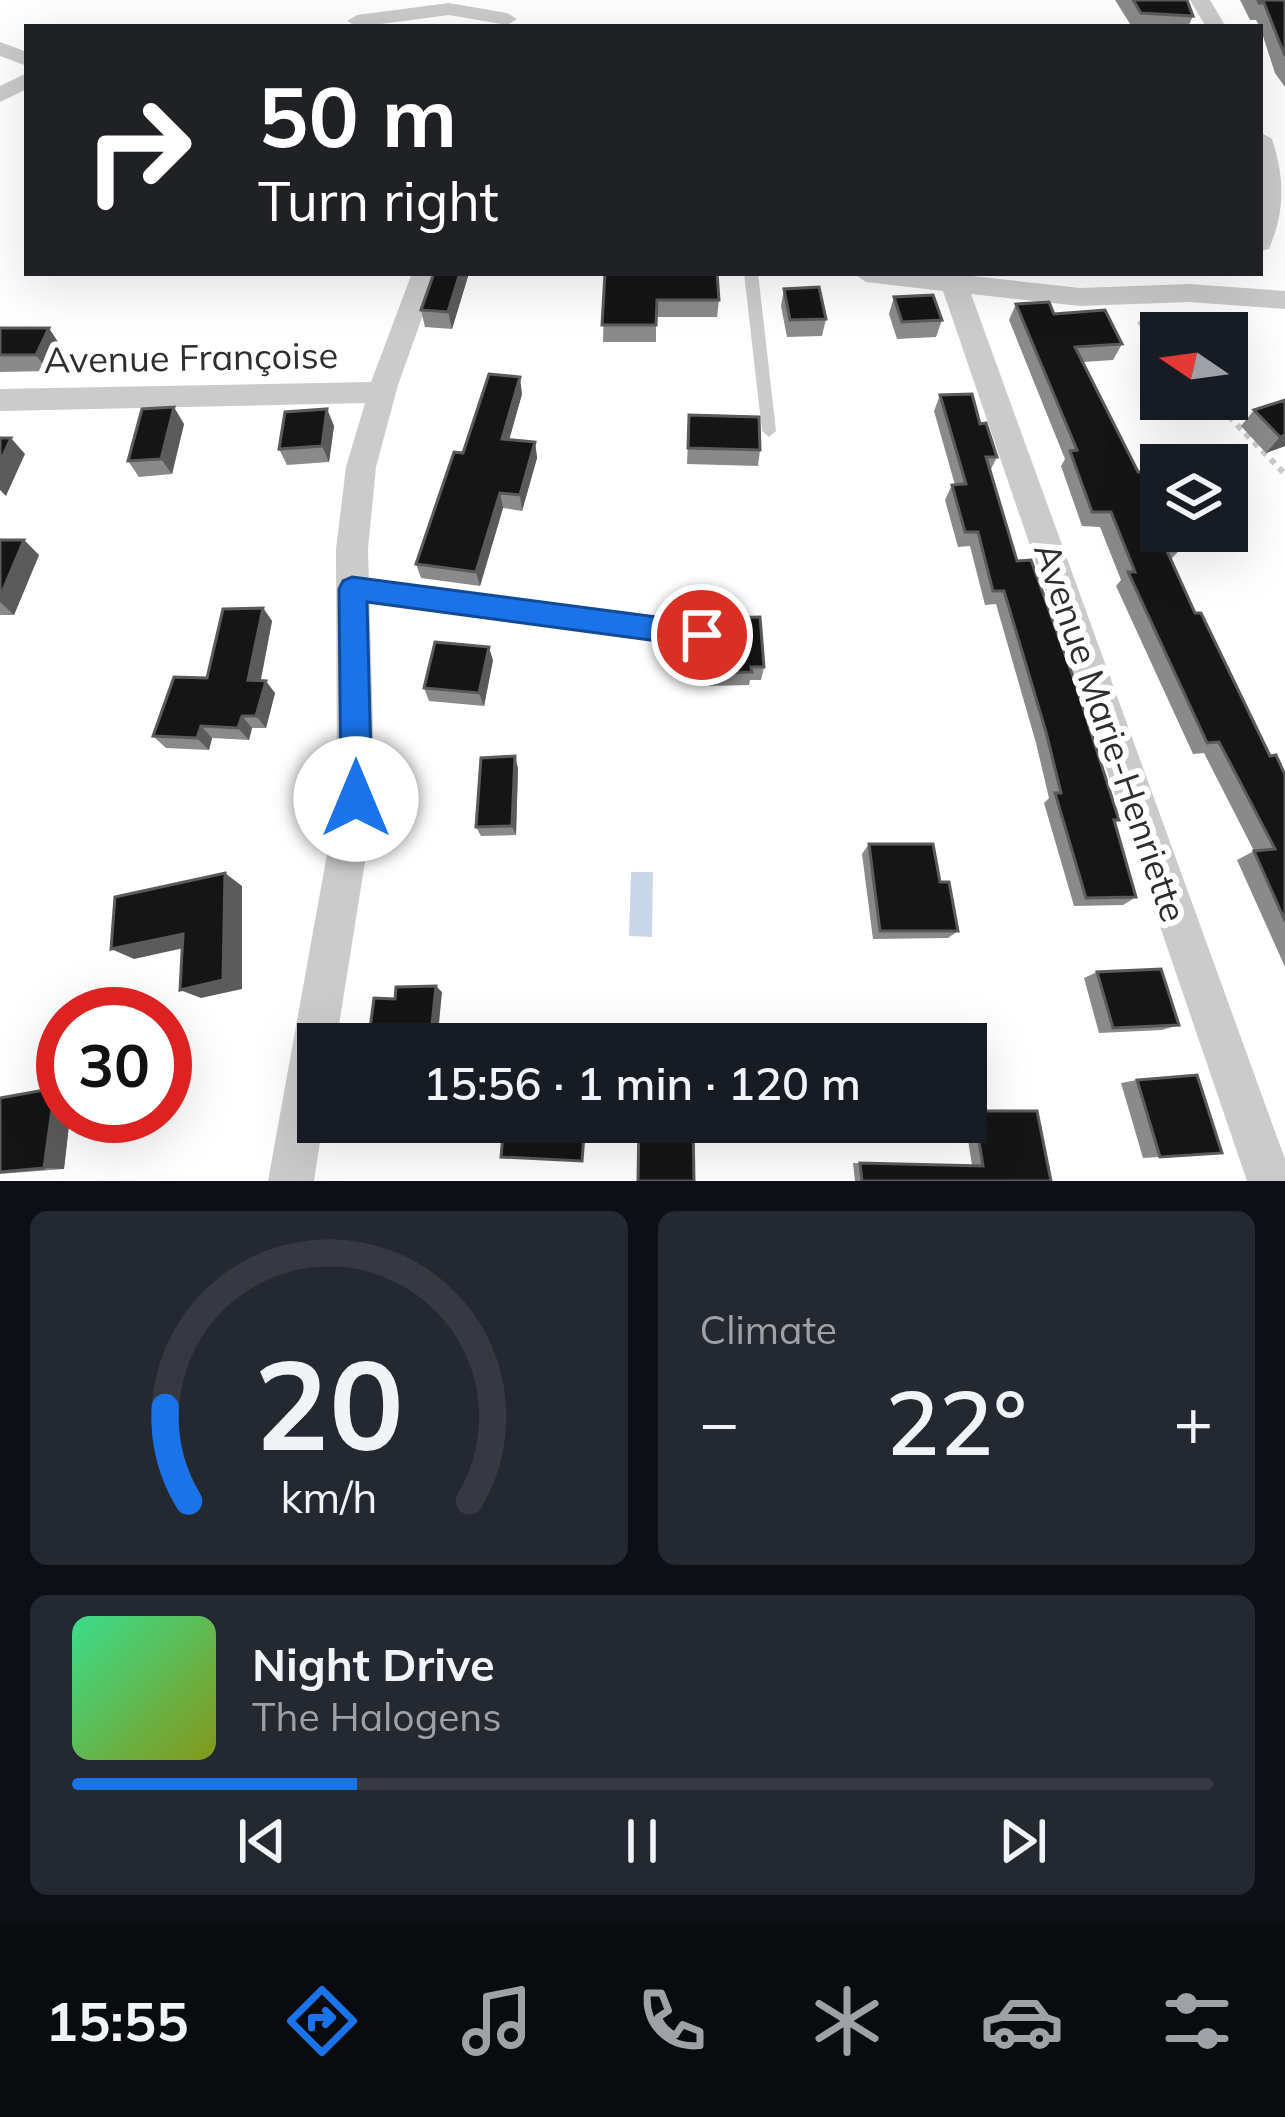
<!DOCTYPE html>
<html lang="en">
<head>
<meta charset="utf-8">
<style>
  body { margin:0; font-family:Mulish,sans-serif; background:#242831; color:#f1f3f6; height:100vh; display:flex; flex-direction:column; font-size:45px; white-space:nowrap }
  * { box-sizing:border-box; margin:0 }
  p { font-size:39px; color:#9ea1a6 }
  .icon { flex:none; width:66px; height:66px; fill:none; stroke:currentColor; stroke-width:2; stroke-linecap:round; stroke-linejoin:round }
  .map { position:relative; height:1181px; overflow:hidden }
  .side { display:flex; flex-direction:column; gap:30px; padding:30px; background:#0d0f14; flex:1 }
  .side>* { flex:none }
  .banner { position:absolute; left:24px; top:24px; width:1239px; height:252px; border-radius:0px; box-shadow:0 12px 48px #0002; background:#202124; color:#fff; overflow:hidden }
  .needle { width:78px; rotate:283deg }
  .fabs { position:absolute; left:1140px; top:312px; display:grid; gap:24px }
  .fabs a { display:grid; place-items:center; width:108px; height:108px; border-radius:0px; background:#171b24; box-shadow:0 12px 48px #0002; font-size:60px }
  .speed { position:absolute; left:36px; top:987px; display:flex; gap:24px; font-size:60px; font-weight:700; text-align:center }
  .speed>* { display:grid; place-content:center; width:156px; height:156px; border-radius:50%; background:#171b24; box-shadow:0 12px 48px #0002; line-height:1 }
  .speed .limit { border:18px solid #d22; background:#fff; color:#111 }
  .pin { position:absolute; display:grid; place-items:center; width:102px; height:102px; color:#fff; margin:-51px; border:6px solid #fff; border-radius:50%; box-shadow:0 3px 12px #0007 }
  .me { position:absolute; width:132px; margin:-66px; rotate:0deg; stroke-linejoin:round; filter:drop-shadow(0 0 9px #0008) }
  .turn { display:flex; align-items:center; gap:42px; height:252px; padding:0 36px; font-size:54px }
  .turn .icon { width:156px; height:156px; stroke-width:2.5 }
  .turn b { display:block; font-size:84px; line-height:102px }
  .big { font-size:90px; font-weight:600; line-height:1.1 }
  .side .tile { flex:1; display:flex; flex-direction:column; justify-content:center; gap:18px; min-width:0; padding:0 42px; border-radius:18px; background:#242831 }
  .side .dial { align-items:center; gap:0 }
  .dial svg { height:312px; overflow:visible; fill:none; stroke:#363941; stroke-width:7; stroke-linecap:round; text-anchor:middle }
  .dial text { fill:#f1f3f6; stroke:none }
  .song { display:flex; align-items:center; gap:36px }
  .cover { width:144px; height:144px; border-radius:18px; background:linear-gradient(135deg,hsl(150 70% 55%),hsl(70 70% 35%)) }
  .played { height:12px; border-radius:6px; background:linear-gradient(90deg,#1a73e8 25%,#363941 25%) }
  .keys { display:flex; justify-content:space-around; direction:ltr }
  .heat { display:flex; justify-content:space-between; align-items:center; font-size:66px; direction:ltr }
  .side .tiles { flex:1; display:grid; gap:30px; grid-template-columns:1fr 1fr }
  .tile:last-child { grid-column:span 2 }
  .trip { position:absolute; left:297px; top:1023px; width:690px; height:120px; border-radius:0px; background:#171b24; box-shadow:0 12px 48px #0002; font-weight:600; line-height:120px; text-align:center }
  .dock { display:flex; height:192px; justify-content:space-around; align-items:center; background:#090b0e; color:#9ea1a6 }
  .dock .icon { width:84px; height:84px }
  .dock .on { color:#1a73e8 }
  .dock b { font-size:54px; color:#f1f3f6 }
  .map>svg:first-child { display:block }
  .water { fill:#cad7e9 }
  .lines { fill:none; stroke-linecap:round; stroke-linejoin:round }
  .path { stroke:#cbcbcb; stroke-width:6; stroke-dasharray:6 6; stroke-linecap:butt }
  .lane { fill:#cbcbcb; fill-rule:evenodd }
  .street { fill:#cbcbcb; fill-rule:evenodd }
  .wall { fill:#8a8a8a }
  .shaded-wall { fill:#5b5b5b }
  .building { fill:#151515; stroke:#5b5b5b; stroke-width:3 }
  .route { fill:#1a73e8; stroke:#114b97; stroke-width:3 }
  .labels { text-anchor:middle; dominant-baseline:central; stroke-width:12; stroke-linejoin:round; paint-order:stroke }
  .street-label { font-size:36px; fill:#2e2e2e; stroke:#fff }
</style>
</head>
<body>
<div class="map">
<svg width="1285" height="1181" viewBox="0 0 1285 1181">
  <rect width="100%" height="100%" fill="#fff"/>
  <path class="water" d="M631 872H653L652 937 629 936Z"/>
  <g class="lines">
    <path class="path" d="M1139 321 1161 345
      M1212 399 1285 474"/>
    <path class="lane" d="M744 273H758L776 431 769 437 762 431Z
      M353 582 702 628 708 630 710 635 708 640 702 642 353 596 347 594 345 589 347 584Z"/>
    <path class="street" d="M1190 0H1210L1226 27H1206Z
      M449 3 507 13 517 19 507 25 449 15 358 27 347 21 357 15Z
      M0 42 27 52V66L0 56Z
      M27 73V89L0 102V86Z
      M1260 132 1272 139C1285 179 1285 211 1269 249L1260 251Z
      M412 273H438L398 385 376 467 368 549 375 799 336 1044H318V1122H323L314 1181H268L337 799 336 549 346 467 365 403 0 411V389L371 382Z
      M853 273H945L1080 288 1189 284 1285 291V309L1189 302 1080 306 971 294 1285 1159V1181H1247L943 291 866 282Z"/>
  </g>
  <path class="wall" d="M1115 0H1187L1193 16 1188 27H1132Z
    M1240 0H1285V87L1275 73 1260 27 1256 20H1250Z
    M434 273H469L452 329 425 327 421 310Z
    M605 273 719 300 717 317H656V342H603Z
    M784 289 826 319 822 336 787 337 781 306Z
    M894 297 942 320 936 337 897 339 889 314Z
    M1016 304 1054 314 1122 344 1113 360 1083 362 1138 472 1185 545 1171 559 1195 613 1270 756 1285 775V967L1237 860 1254 851 1204 753 1193 754 1116 586 1121 580 1100 527 1082 526 1061 466 1065 459 1009 320Z
    M0 328 60 345 48 371 0 372Z
    M522 394 509 439 535 442 537 458 522 511 503 508 480 586 421 578 416 564 463 453Z
    M940 395 980 424 997 457 990 471 1017 561 1119 820 1115 823 1136 897 1123 905 1074 906 1044 803 1049 798 1036 743 996 604 985 605 970 546 958 547 945 500 952 485H955L934 411Z
    M1285 400V446L1266 453 1241 426 1254 410Z
    M327 409 334 426 329 462 287 465 279 449Z
    M689 415 760 450 758 466 687 464Z
    M184 424 172 474 139 477 128 461Z
    M0 540H24L39 555 14 615H0Z
    M263 608 272 621 261 680 275 693 266 728H252L249 740 212 738 209 750 166 748 153 736 207 678Z
    M721 618 764 667 761 680H750L749 685 709 686 707 651 709 637H720Z
    M493 660 484 706 429 701 424 688Z
    M518 768 516 835 481 836 476 827Z
    M869 844 940 882 958 931 948 938 873 939 862 854Z
    M1097 972 1179 1025 1162 1030 1099 1033 1084 978Z
    M1137 1080 1222 1153 1143 1158 1121 1083Z
    M0 1098 63 1116H70L64 1169 0 1174Z
    M974 1111 1051 1181H855L853 1163 972 1165 965 1122 966 1113Z"/>
  <path class="shaded-wall" d="M460 273H469L452 329 448 312Z
    M49 328 60 345 48 371 36 355Z
    M520 377 522 394 505 455 502 439Z
    M174 407 184 424 172 474 161 459Z
    M327 409 334 426 329 462 322 446Z
    M1285 435V446L1266 453 1280 437Z
    M11 438 25 454 6 496 0 490V462Z
    M535 442 537 458 522 511 520 495Z
    M500 493 503 508 480 586 476 572Z
    M24 540 39 555 14 615 0 602V597Z
    M263 608 272 621 258 693 248 680Z
    M489 647 493 660 484 706 479 693Z
    M266 681 275 693 266 728 256 716Z
    M242 716 252 728 249 740 238 728Z
    M201 726 212 738 209 750 197 738Z
    M515 756 518 768 516 835 512 826Z
    M225 873 242 886V989L201 998 180 990Z
    M183 934 202 944 134 959 111 949Z
    M436 986 442 992 437 1044H430Z
    M55 1088 63 1089V1116H70L64 1169 44 1168Z"/>
  <path class="building" d="M1133 0H1187L1193 16 1141 13Z
    M1258 0H1285V56L1264 3H1259Z
    M434 273H460L448 312 421 310Z
    M605 273H717L719 300H657L656 325H602Z
    M819 287 826 319 790 320 784 289Z
    M933 295 942 320 902 322 894 297Z
    M1049 302 1054 314 1105 310 1122 344 1075 347 1138 472 1154 471 1161 488V531H1179L1185 545 1170 546 1173 551H1167L1195 613H1201L1270 756 1276 755 1285 775V921L1254 851 1275 849 1219 742 1207 743 1128 572H1135L1111 512H1092L1070 451 1077 450 1016 304Z
    M0 328H49L36 355H0Z
    M489 374 520 377 502 439 535 442 520 495 500 493 476 572 416 564 454 452 463 453Z
    M972 394 980 424 986 423 997 457H986L1017 561 1031 560 1075 682 1119 820H1114L1136 897 1086 898 1055 793H1061L1046 732 1004 591H993L978 532H965L952 485 966 484 940 395Z
    M1285 400V435L1280 437 1254 410Z
    M174 407 161 459 128 461 142 409Z
    M327 409 322 446 279 449 285 412Z
    M689 415 759 417 760 450 688 448Z
    M0 438H11L0 462Z
    M0 540H24L0 597Z
    M263 608 248 680 266 681 256 716H242L238 728 201 726 197 738 153 736 174 677 207 678 223 609Z
    M760 617 764 667H751L752 672 711 673 709 637H723L721 618Z
    M435 642 489 647 479 693 424 688Z
    M515 756 512 826 476 827 481 758Z
    M869 844H933L940 882H949L958 931H880Z
    M225 873 223 980 180 990 183 934 111 949 115 897Z
    M1161 969 1179 1025 1113 1028 1097 972Z
    M436 986 430 1044H368L374 998 395 999 396 987Z
    M1197 1075 1222 1153 1160 1157 1137 1080Z
    M55 1088 44 1168 0 1172V1098Z
    M974 1111H1037L1051 1181H862L860 1163 983 1166Z
    M504 1122H585L582 1161 501 1157Z
    M639 1122H693L694 1181H638Z"/>
  <path class="route" d="M352 577 702 623 712 626 716 635 712 643 702 647 367 602 372 799 367 809 356 814 345 809 341 799 339 589 343 581Z"/>
  <g class="labels">
    <g class="street-label">
      <text transform="translate(191 357) rotate(-1)">Avenue Françoise</text>
      <text transform="translate(1111 732) rotate(71)">Avenue Marie-Henriette</text>
    </g>
  </g>
</svg>
<div class="fabs">
<a><svg class="needle" viewBox="-14 -14 28 28"><path d="M0-13l5 13h-10z" fill="#e53935"/><path d="M0 13l5-13h-10z" fill="#9ea1a6"/></svg></a>
<a><svg class="icon" aria-label="layers" viewBox="0 0 24 24"><path d="M12 4l9 5-9 5-9-5zM3 14l9 5 9-5"/></svg></a>
</div>
<div class="speed"><div class="limit">30</div></div>
<div class="pin" style="left:702px;top:635px;background:#d93025"><svg class="icon" aria-label="arrive" viewBox="0 0 24 24"><path d="M6 21V4h12l-3 4 3 4H6"/></svg></div>
<svg class="me" style="left:356px;top:799px" viewBox="-20 -20 40 40"><circle r="19" fill="#fff"/><path d="M0-13L10 11 0 6-10 11z" fill="#1a73e8"/></svg>
<div class="trip">15:56 · 1 min · 120 m</div>
<div class="banner">
<div class="turn"><svg class="icon" aria-label="right" viewBox="0 0 24 24"><path d="M7 20v-9h11M14 6l5 5-5 5"/></svg><div><b>50 m</b>Turn right</div></div>
</div>
</div>
<section class="side">
<div class="tiles">
<div class="tile dial"><svg viewBox="0 0 100 80">
<path d="M14 69A42 42 0 1 1 86 69"/>
<path d="M14 69A42 42 0 0 1 8 45" stroke="#1a73e8"/>
<text x="50" y="56" font-size="32" font-weight="700">20</text>
<text x="50" y="72" font-size="11">km/h</text>
</svg></div>
<div class="tile"><p>Climate</p>
<div class="heat"><a>−</a><b class="big">22°</b><a>+</a></div>
</div>
<div class="tile">
<div class="song"><i class="cover"></i><div><b>Night Drive</b><p>The Halogens</p></div></div>
<div class="played"></div>
<div class="keys"><svg class="icon" aria-label="previous" viewBox="0 0 24 24"><path d="M18 5L8 12l10 7zM5 5v14"/></svg><svg class="icon" aria-label="pause" viewBox="0 0 24 24"><path d="M8 5v14M16 5v14"/></svg><svg class="icon" aria-label="next" viewBox="0 0 24 24"><path d="M6 5l10 7-10 7zM19 5v14"/></svg></div>
</div>
</div>
</section>
<nav class="dock">
<b>15:55</b>
<svg class="icon on" aria-label="directions" viewBox="0 0 24 24"><path d="M12 3l9 9-9 9-9-9zM9 14v-3h6M13 9l2 2-2 2"/></svg>
<svg class="icon" aria-label="music" viewBox="0 0 24 24"><path d="M9 18V5l10-2v13"/><circle cx="6" cy="18" r="3"/><circle cx="16" cy="16" r="3"/></svg>
<svg class="icon" aria-label="phone" viewBox="0 0 24 24"><path d="M5 4h4l2 5-3 2q2 4 5 5l2-3 5 2v4C11 20 4 13 5 4z"/></svg>
<svg class="icon" aria-label="climate" viewBox="0 0 24 24"><path d="M12 3v18M4 7l16 10M4 17L20 7"/></svg>
<svg class="icon" aria-label="car" viewBox="0 0 24 24"><path d="M5 17H2v-5l4-1 3-4h7l3 4 3 1v5h-3M9 17h6M6 11h13"/><circle cx="7" cy="17" r="2"/><circle cx="17" cy="17" r="2"/></svg>
<svg class="icon" aria-label="filters" viewBox="0 0 24 24"><path d="M4 7h16M4 17h16"/><circle cx="9" cy="7" r="2"/><circle cx="15" cy="17" r="2"/></svg>
</nav>
</body>
</html>
